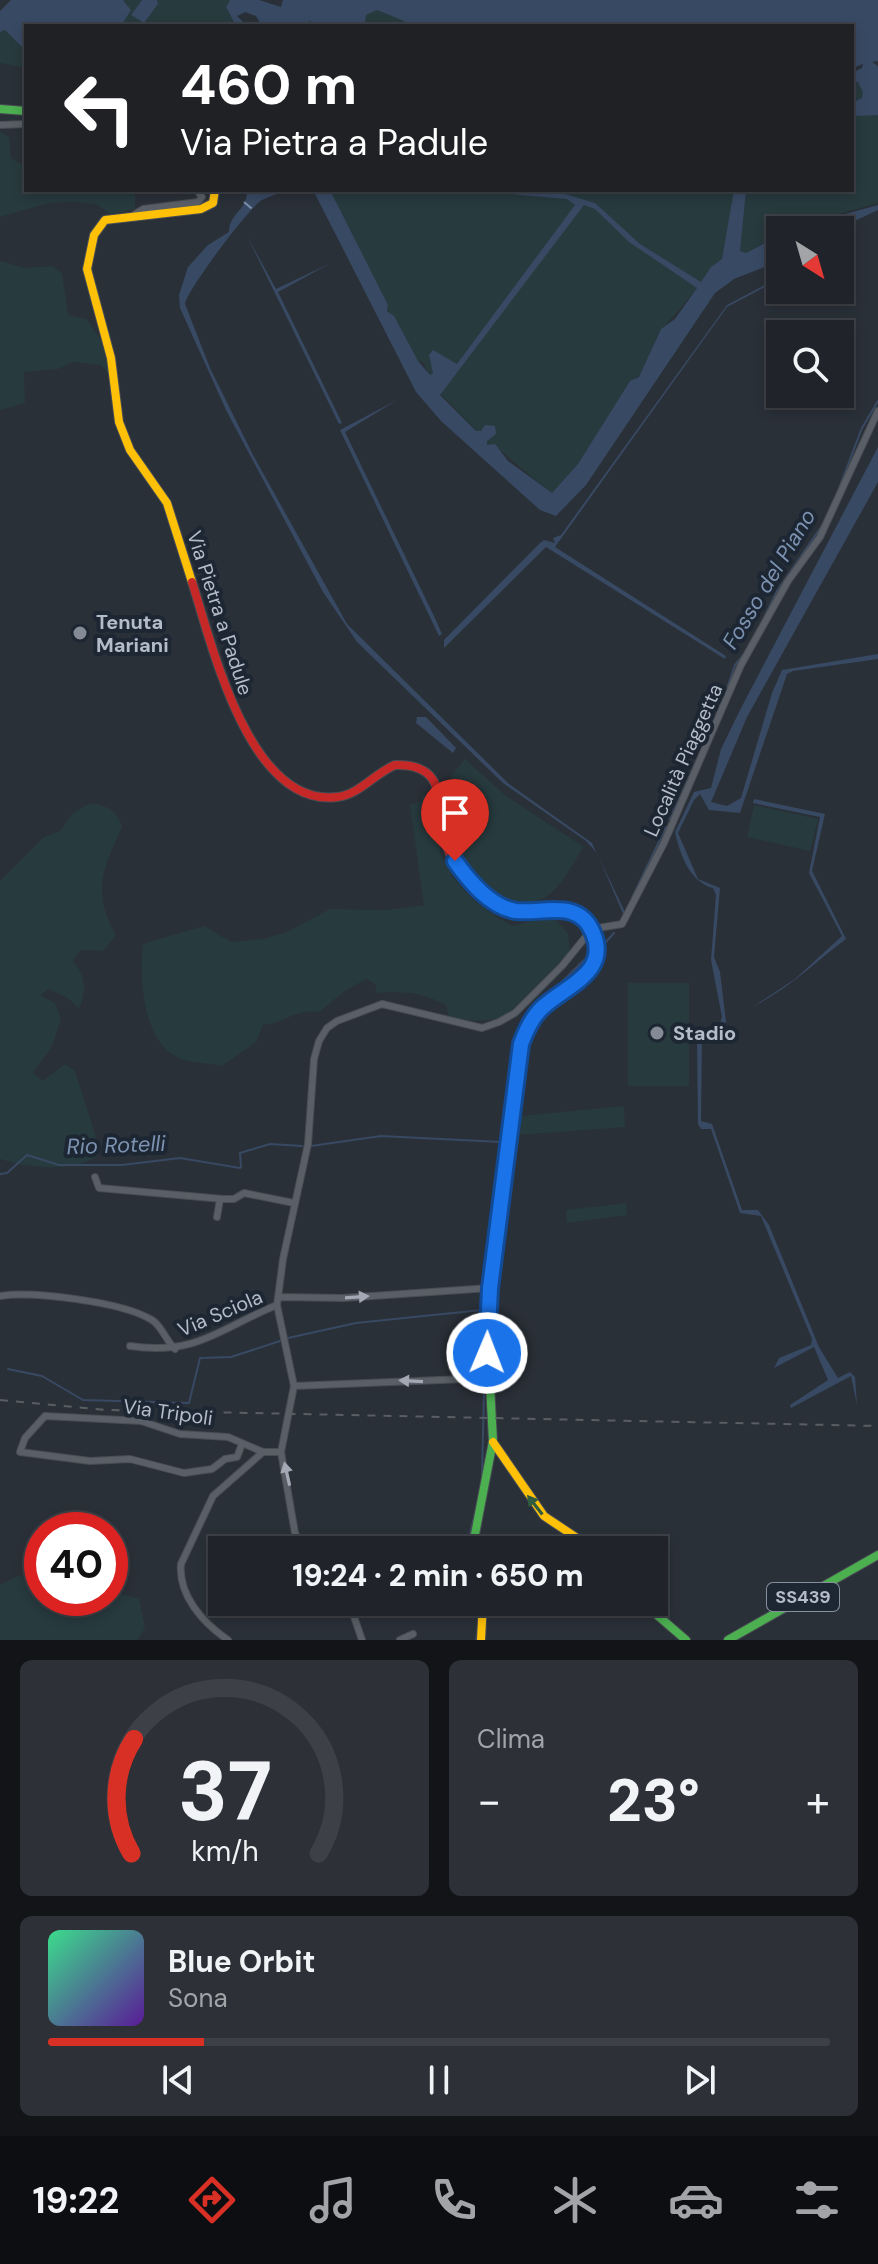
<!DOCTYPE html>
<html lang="it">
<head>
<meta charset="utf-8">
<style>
  body { margin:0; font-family:"DM Sans",sans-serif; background:#2d3036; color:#f1f3f6; height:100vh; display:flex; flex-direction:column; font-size:30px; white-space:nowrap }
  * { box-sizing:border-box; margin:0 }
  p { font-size:26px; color:#a2a4a8 }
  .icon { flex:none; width:44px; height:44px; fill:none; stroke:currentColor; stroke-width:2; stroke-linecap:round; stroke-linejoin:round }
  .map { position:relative; height:1640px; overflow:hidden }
  .panel { display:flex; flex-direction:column; gap:20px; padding:20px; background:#121417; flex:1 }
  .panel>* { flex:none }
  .hud { position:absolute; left:24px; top:24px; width:830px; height:168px; border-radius:0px; box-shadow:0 4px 12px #0003,0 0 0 2px #3d4147; background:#202124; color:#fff; overflow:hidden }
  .needle { width:52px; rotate:143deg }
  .tools { position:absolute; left:766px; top:216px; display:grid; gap:16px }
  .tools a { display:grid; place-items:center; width:88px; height:88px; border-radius:0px; background:#20242a; box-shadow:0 4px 12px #0003,0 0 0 2px #3d4147; font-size:40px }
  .speed { position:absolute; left:24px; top:1512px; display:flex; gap:16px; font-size:40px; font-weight:700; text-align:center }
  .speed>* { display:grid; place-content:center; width:104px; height:104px; border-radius:50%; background:#20242a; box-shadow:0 4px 12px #0003,0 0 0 2px #3d4147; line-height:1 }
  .speed .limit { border:12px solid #d22; background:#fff; color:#111 }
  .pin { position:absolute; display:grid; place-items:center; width:68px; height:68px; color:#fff; margin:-82px -34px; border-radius:50% 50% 50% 0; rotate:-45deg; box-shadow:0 0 8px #0007 }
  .pin .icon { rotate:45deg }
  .me { position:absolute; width:88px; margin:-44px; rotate:1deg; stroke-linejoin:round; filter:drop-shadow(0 0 6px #0008) }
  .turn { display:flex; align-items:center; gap:28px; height:168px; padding:0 24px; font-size:36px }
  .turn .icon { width:104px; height:104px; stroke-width:2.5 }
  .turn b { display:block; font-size:56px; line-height:68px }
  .big { font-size:60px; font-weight:800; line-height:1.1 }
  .panel .card { flex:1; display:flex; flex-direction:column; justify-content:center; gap:12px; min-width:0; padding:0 28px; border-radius:12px; background:#2d3036 }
  .panel .dial { align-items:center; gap:0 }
  .dial svg { height:208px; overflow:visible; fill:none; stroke:#3d4147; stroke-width:7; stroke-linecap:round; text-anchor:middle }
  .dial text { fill:#f1f3f6; stroke:none }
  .song { display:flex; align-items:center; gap:24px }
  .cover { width:96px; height:96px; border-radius:12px; background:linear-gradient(135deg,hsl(150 70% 55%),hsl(270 70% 35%)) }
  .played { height:8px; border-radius:4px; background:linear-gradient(90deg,#d93025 20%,#3d4147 20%) }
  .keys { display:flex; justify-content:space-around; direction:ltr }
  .heat { display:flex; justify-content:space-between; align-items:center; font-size:44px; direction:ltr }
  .panel .tiles { flex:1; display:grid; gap:20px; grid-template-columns:1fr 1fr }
  .card:last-child { grid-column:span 2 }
  .trip { position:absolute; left:208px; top:1536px; width:460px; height:80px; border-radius:0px; background:#20242a; box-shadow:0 4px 12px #0003,0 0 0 2px #3d4147; font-weight:800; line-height:80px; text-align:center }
  .menu { display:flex; height:128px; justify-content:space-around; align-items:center; background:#0d0e11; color:#a2a4a8 }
  .menu .icon { width:56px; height:56px }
  .menu .active { color:#d93025 }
  .menu b { font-size:36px; color:#f1f3f6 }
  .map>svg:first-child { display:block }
  .green { fill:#273a3e }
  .water { fill:#384963; fill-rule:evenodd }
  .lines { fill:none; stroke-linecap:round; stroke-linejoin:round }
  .stream { stroke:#384963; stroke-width:2 }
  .ferry { stroke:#7c92b1; stroke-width:2; stroke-dasharray:10 8; stroke-linecap:butt }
  .street-casing { stroke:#484c53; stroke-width:8 }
  .fast-casing { stroke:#484c53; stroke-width:10 }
  .slow-casing { stroke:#484c53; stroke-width:10 }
  .jam-casing { stroke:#484c53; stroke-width:10 }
  .street { stroke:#5a5e66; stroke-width:6 }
  .fast { stroke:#4caf50; stroke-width:8 }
  .slow { stroke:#ffc107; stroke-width:8 }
  .jam { stroke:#c62828; stroke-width:8 }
  .rail { stroke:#595d64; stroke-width:2; stroke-dasharray:8 8; stroke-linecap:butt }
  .oneway { fill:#a2a9b5 }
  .oneway2 { fill:#305d3f }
  .route-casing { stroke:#114b97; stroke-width:20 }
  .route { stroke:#1a73e8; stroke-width:14 }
  .poi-dot { fill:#848b96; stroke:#1d2633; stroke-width:3 }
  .labels { text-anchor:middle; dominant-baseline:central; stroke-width:8; stroke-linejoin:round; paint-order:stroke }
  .shield { fill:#1d2633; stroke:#878f9c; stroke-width:2 }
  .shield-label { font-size:18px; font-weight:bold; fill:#b4bcc9 }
  .street-label { font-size:20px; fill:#b4bcc9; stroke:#1d2633 }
  .poi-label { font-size:20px; font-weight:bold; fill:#b4bcc9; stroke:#1d2633; text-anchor:start }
  .water-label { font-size:22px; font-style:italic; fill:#7c92b1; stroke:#1d2633 }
</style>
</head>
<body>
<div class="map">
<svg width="878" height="1640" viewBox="0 0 878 1640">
  <rect width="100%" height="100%" fill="#2a3038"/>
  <path class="green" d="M123 0H142L132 15 158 4 157 0H230L226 7 236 26H121L128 5Z
    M377 10 405 21 406 26H365L366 15Z
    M5 30 26 51V68L0 63V32Z
    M852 81 858 82 864 91V113L878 115V203L780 230V235L747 252 721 261 657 335C655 350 644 374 631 382L570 477 562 488 551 493 495 446 487 447 486 440 427 380 429 375 423 362 417 361 390 318 387 305 330 190H852Z
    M0 132 9 137 11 158 26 167V190H123L135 193V209L111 214 96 204 73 202 49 203 0 217Z
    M0 261 25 268 52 266 62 273 68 315 87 319 104 345 111 377 101 365 73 362 58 369 24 372 25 403 0 410Z
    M465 759 506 796 584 847C574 861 561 888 546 897 514 916 473 887 457 859 445 838 444 802 451 779 453 772 461 765 465 759Z
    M423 794C443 806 434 838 442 857 454 887 485 912 513 926L552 915 568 934 570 954C530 995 512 1035 449 1016L446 1005C422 992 404 991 377 993L375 984 367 979 346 990 319 1012C293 1009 287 1023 263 1025L256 1042 222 1066C209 1063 190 1063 179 1058 142 1042 139 977 143 944L204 926 231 942 263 939 287 932 330 909 386 910 424 905 410 805 421 801Z
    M90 803C106 805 118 811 122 827 103 869 91 891 116 935L103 951 81 950 73 961C86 977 87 990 79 1009L68 998 49 989 40 995 55 1003 61 1019 52 1046 33 1073 43 1081 65 1064 75 1071 96 1137 98 1156C72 1173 29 1168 0 1159V881L44 837 60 831 73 813Z
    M754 805 818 819 810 851 747 837Z
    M628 983H689V1086H628Z
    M624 1106 625 1127 517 1135 521 1116Z
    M626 1203 627 1215 567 1223 566 1210Z
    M20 1575 42 1588V1598H58L86 1615 103 1598H110V1591L139 1599 145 1628 137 1640H0V1585Z"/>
  <path class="water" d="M11 0H123L131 10 121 26H26V51L5 30 0 32V11Z
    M142 0H157L158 4 144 23 131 15Z
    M230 0H259L281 7 283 0H878V61L872 62 878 66V115L853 116 854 102 862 98 863 92 858 82 852 81V73L862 68 863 64 852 68V26H406L404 21 377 10 366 15 365 26 329 23 320 26 309 21V26H262L256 16 245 12 237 16 247 26H236L226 7Z
    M247 190H292C283 192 270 196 262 200 250 206 187 290 185 304L210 368 253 455 347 624 509 784 592 843 625 912 624 916 597 853 586 841 503 783 357 642 323 592 227 412 180 308 179 295 188 267 208 245 229 232C229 213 248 210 247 190Z
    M313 190H330L388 305 387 311 394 316 418 361 430 375 433 373 429 355 433 350 457 364 575 205 567 199 468 190 559 194 564 190 565 194 595 203 640 244 701 282 711 267 722 259 734 190H746L740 251 746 253 780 235V261L734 279 715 293 586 485 556 516 540 510 441 421 416 392ZM584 205 595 209 629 242 697 288 675 319 661 329 639 377 630 381 578 464 552 493 508 461 495 444 487 445V441L496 434 495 426 485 425 481 431H476L440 395Z
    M878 205V210L835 230H788Z
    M247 236 276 289 331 263 278 292 342 423 339 424Z
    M780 277V279L727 307 555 547 726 656 725 659 546 547 444 648V640L539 544 544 540 555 543 553 538 561 535 727 305Z
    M397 400 345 432 434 616 442 634 439 636 340 430Z
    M878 447V482L747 717 711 802 727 806 741 798 772 693 782 670 878 654V659L793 671 787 674 740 813 709 810 700 794 694 800 678 833 698 879 720 888 714 957 720 972 726 1022 702 1037 701 1121 712 1124 742 1210H758L769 1225 819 1347 838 1378 850 1372 855 1377 857 1405 851 1376 791 1408 790 1405 828 1380 814 1347 774 1368 779 1358 811 1345 812 1339 761 1216 740 1213 711 1129H701L698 1124 697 1036 720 1023 722 1017 711 960 716 895 713 888C690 882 680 855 675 832L694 792 711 788 721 749 740 710Z
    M417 717H426L456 748 453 753 416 723Z
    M754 799 825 814 812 871 846 939C815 962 790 988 754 1006L795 979 842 936 809 873 820 817 753 803Z"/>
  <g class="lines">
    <path class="stream" d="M836 496 862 428 878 401
      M765 616 777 591 821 527
      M724 697 735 665 745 653
      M670 819 701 751
      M632 898 666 827
      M605 943 614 933
      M311 1146 381 1136 501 1142
      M241 1167 240 1153 270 1144 302 1146
      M0 1174 7 1173 27 1155 59 1165H122L180 1158 240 1168
      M486 1274 516 1037 521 1022 584 960
      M480 1334 483 1296
      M288 1338 356 1323 482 1310
      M8 1369 42 1376 83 1400 189 1403 200 1358 231 1357 280 1341
      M477 1375 479 1342
      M482 1479 484 1389
      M466 1550 478 1501
      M476 1640 478 1629"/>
    <path class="ferry" d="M244 202 256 212"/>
    <g class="street-casing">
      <path id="street" d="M0 125 26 124
        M132 216 143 209 198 202 202 197 197 190
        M95 1177 99 1188 223 1199H234L244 1193 294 1203
        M217 1217 220 1199
        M0 1296C34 1291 123 1302 152 1320 162 1326 166 1341 175 1349
        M279 1297 343 1298 490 1288
        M130 1346C197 1356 220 1328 277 1305
        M294 1386 489 1378
        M242 1444 237 1457 225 1459 212 1469 184 1473 130 1459 90 1461 20 1452 25 1438 45 1416 141 1421 180 1434 228 1437 263 1452H281
        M303 1550 295 1533 281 1452 294 1386 277 1305 283 1259 308 1144 314 1059 319 1041 327 1028 337 1021 382 1004 482 1028 499 1022 515 1013 562 966 592 929 622 924 664 843 741 665 788 581 820 537 878 411
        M349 1602 362 1640
        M228 1640C203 1623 178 1595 181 1564L213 1496 263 1452
        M400 1640 413 1634"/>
    </g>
    <g class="fast-casing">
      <path id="fast" d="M0 109 26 111
        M472 1550 493 1441 487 1328
        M642 1602 686 1640
        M728 1640 878 1555"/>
    </g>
    <g class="slow-casing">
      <path id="slow" d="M192 582 167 503 130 450 119 422 111 358 87 269 94 235 105 220 201 209 213 203 215 190
        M487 1328 521 1044 539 1012 583 978 597 954C596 897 548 914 512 910
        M493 1442 544 1516 595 1550
        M481 1640 483 1602"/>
    </g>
    <g class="jam-casing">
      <path id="jam" d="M192 582C212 644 249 808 337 797 359 795 375 773 395 765 453 763 434 812 447 847 456 874 485 902 512 910"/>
    </g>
    <use href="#street" class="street"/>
    <use href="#fast" class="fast"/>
    <use href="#slow" class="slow"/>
    <use href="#jam" class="jam"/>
    <path class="rail" d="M0 1400 107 1410 878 1426"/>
  </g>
  <defs><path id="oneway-solid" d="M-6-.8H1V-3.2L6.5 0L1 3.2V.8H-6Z" transform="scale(2)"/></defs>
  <g class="oneway">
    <use href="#oneway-solid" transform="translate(357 1297) rotate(-4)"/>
    <use href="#oneway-solid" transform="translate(411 1381) rotate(-177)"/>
    <use href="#oneway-solid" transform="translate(287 1474) rotate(-103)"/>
  </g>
  <use class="oneway2" href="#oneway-solid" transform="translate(535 1505) rotate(-128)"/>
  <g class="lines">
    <g class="route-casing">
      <path id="route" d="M455 861C469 881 490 907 516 911 543 914 579 898 593 933 610 972 566 986 543 1007 532 1017 526 1030 521 1044L490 1288 487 1353"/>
    </g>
    <use href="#route" class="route"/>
  </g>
  <g class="poi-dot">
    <circle cx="80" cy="633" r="8"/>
    <circle cx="657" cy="1033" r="8"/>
  </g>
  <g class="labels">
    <rect class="shield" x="767" y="1583" width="72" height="28" rx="6"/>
    <g class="shield-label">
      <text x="803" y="1597">SS439</text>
    </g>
    <g class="street-label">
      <text transform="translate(220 613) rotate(72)">Via Pietra a Padule</text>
      <text transform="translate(683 760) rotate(-66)">Località Piaggetta</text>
      <text transform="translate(220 1313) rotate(-23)">Via Sciola</text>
      <text transform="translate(168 1412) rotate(8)">Via Tripoli</text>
    </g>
    <g class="poi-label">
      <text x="96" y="622">Tenuta<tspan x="96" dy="23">Mariani</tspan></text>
      <text x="673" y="1033">Stadio</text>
    </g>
    <g class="water-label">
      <text transform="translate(769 579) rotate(-59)">Fosso del Piano</text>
      <text transform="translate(116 1145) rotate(-2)">Rio Rotelli</text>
    </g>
  </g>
</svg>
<div class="tools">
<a><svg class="needle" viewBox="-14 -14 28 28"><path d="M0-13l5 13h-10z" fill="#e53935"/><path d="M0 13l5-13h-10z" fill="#a2a4a8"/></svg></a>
<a><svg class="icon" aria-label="search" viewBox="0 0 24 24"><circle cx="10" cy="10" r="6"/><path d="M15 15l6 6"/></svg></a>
</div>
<div class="speed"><div class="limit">40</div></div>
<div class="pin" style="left:455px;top:861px;background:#d93025"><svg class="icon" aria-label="arrive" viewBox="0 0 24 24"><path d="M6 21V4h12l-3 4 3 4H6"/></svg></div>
<svg class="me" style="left:487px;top:1353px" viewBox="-20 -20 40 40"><circle r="17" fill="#1a73e8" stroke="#fff" stroke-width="3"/><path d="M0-11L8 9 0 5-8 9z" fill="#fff"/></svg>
<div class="trip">19:24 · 2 min · 650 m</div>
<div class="hud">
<div class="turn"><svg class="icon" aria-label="left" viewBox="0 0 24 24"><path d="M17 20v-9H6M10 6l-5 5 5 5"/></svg><div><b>460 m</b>Via Pietra a Padule</div></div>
</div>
</div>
<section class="panel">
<div class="tiles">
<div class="card dial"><svg viewBox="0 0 100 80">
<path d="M14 69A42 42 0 1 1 86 69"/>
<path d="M14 69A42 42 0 0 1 15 25" stroke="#d93025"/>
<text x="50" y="56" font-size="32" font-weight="700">37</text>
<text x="50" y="72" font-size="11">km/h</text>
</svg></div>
<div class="card"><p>Clima</p>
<div class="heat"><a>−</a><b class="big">23°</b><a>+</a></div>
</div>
<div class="card">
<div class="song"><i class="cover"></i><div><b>Blue Orbit</b><p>Sona</p></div></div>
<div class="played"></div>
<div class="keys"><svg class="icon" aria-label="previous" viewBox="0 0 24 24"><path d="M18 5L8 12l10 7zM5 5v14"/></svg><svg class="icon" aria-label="pause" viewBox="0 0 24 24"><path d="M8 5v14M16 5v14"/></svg><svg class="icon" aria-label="next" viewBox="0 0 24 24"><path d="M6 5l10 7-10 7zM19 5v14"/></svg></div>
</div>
</div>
</section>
<nav class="menu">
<b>19:22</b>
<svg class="icon active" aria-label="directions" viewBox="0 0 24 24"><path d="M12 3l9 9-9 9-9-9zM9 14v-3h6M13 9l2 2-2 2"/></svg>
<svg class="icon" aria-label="music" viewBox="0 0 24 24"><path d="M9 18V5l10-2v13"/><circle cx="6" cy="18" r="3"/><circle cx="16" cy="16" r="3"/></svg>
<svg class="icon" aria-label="phone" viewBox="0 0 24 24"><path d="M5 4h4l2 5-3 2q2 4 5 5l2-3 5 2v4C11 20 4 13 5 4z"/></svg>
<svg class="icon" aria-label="climate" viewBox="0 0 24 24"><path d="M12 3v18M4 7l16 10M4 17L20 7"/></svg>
<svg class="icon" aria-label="car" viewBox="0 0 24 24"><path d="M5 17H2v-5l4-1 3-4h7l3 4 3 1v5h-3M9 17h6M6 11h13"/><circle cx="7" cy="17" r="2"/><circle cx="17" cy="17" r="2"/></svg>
<svg class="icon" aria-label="filters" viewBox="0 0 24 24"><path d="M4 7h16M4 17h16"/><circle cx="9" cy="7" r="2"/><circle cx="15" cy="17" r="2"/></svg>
</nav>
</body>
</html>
